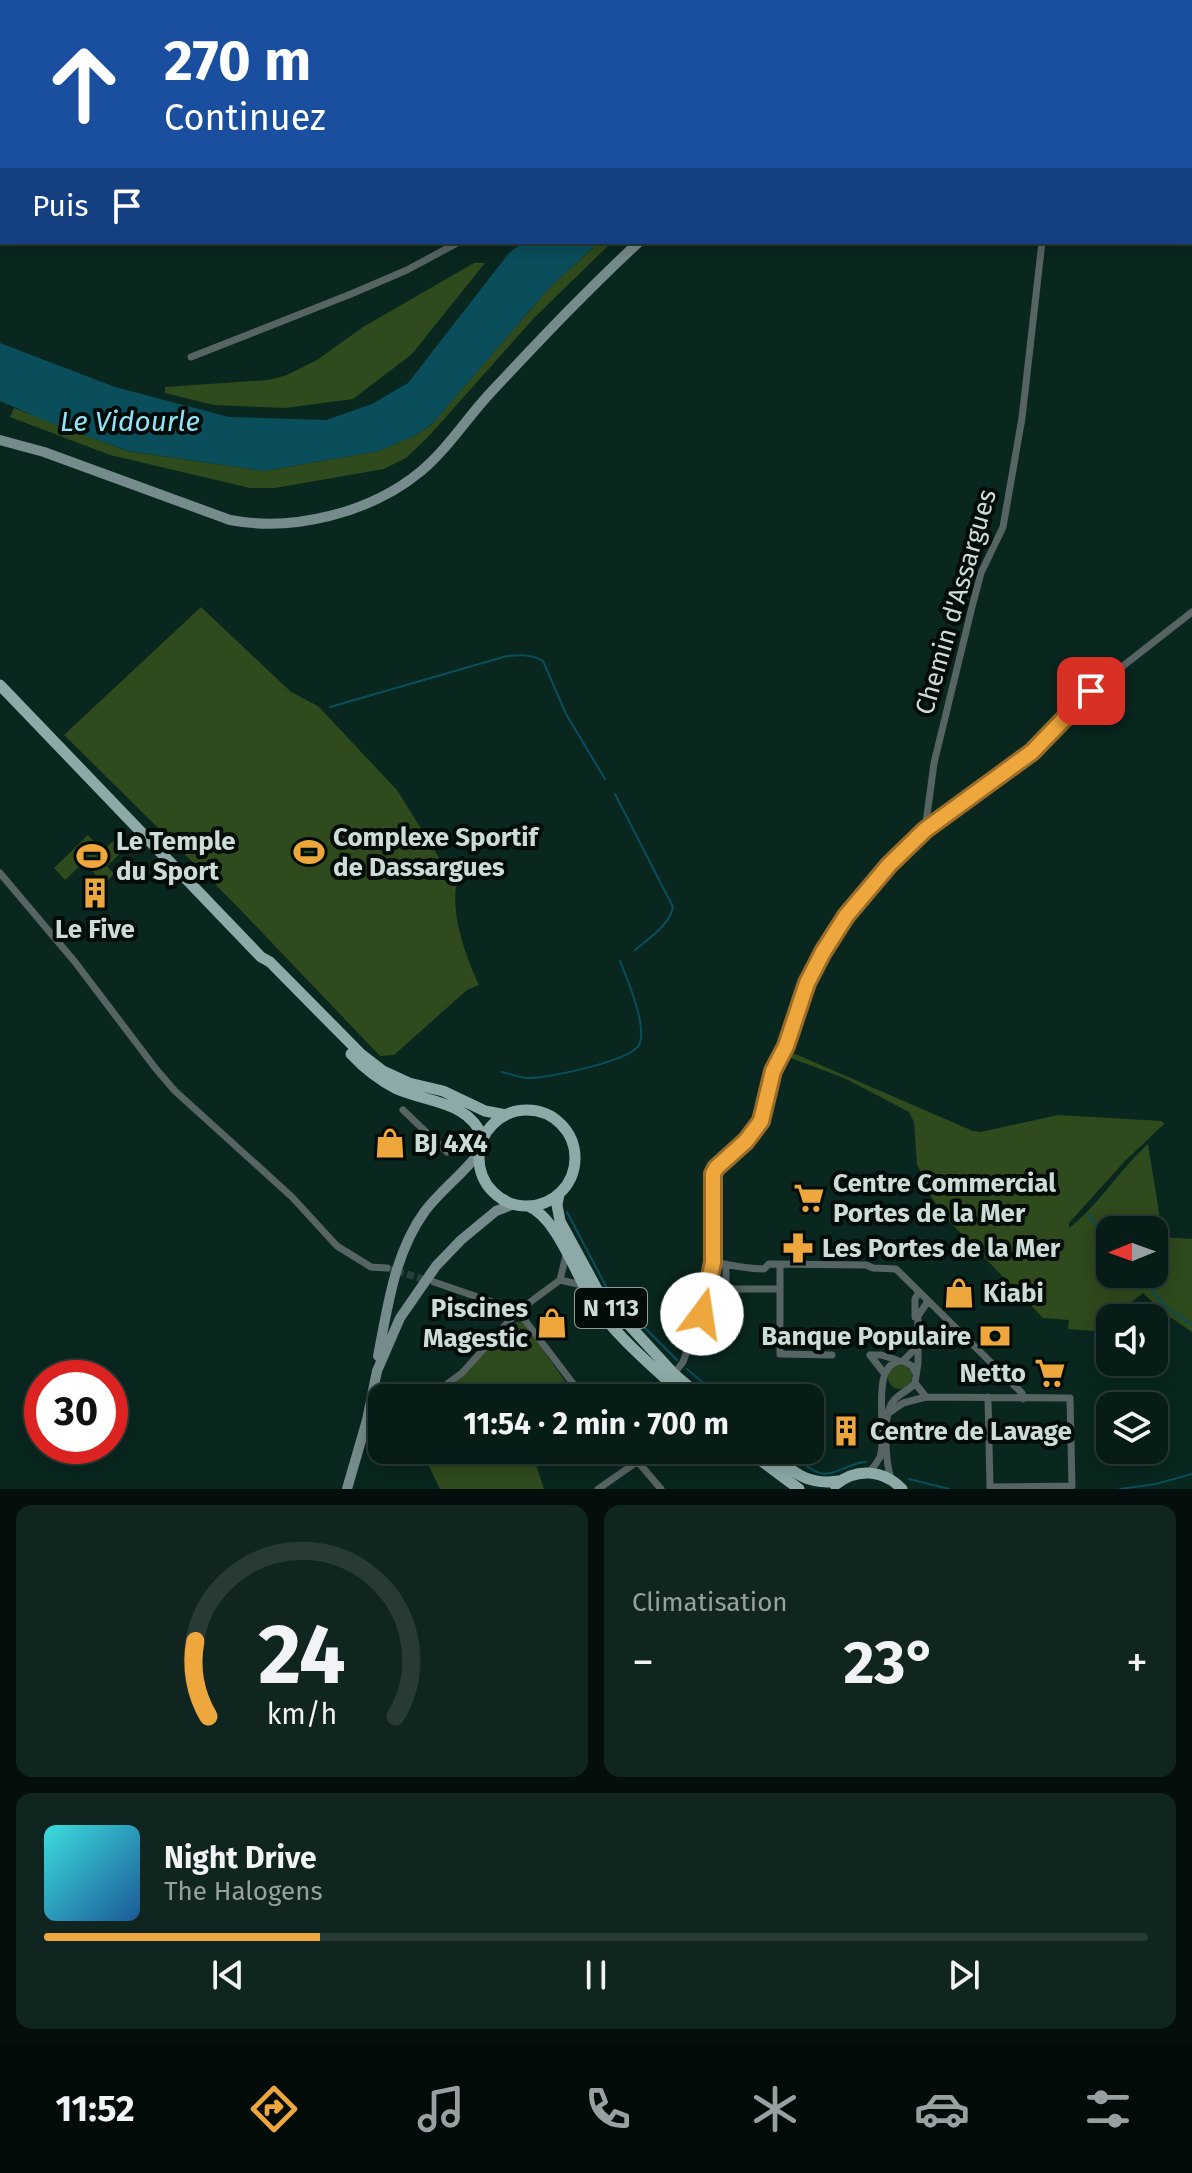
<!DOCTYPE html>
<html lang="fr">
<head>
<meta charset="utf-8">
<style>
  body { margin:0; font-family:"Fira Sans",sans-serif; background:#102520; color:#f1f3f6; height:100vh; display:flex; flex-direction:column; font-size:30px; white-space:nowrap }
  * { box-sizing:border-box; margin:0 }
  p { font-size:26px; color:#98a1a1 }
  .icon { flex:none; width:44px; height:44px; fill:none; stroke:currentColor; stroke-width:2; stroke-linecap:round; stroke-linejoin:round }
  .map { position:relative; height:1489px; overflow:hidden }
  .sheet { display:flex; flex-direction:column; gap:16px; padding:16px; background:#040f0d; flex:1 }
  .sheet>* { flex:none }
  .top-card { position:absolute; left:0px; top:0px; width:1192px; height:244px; box-shadow:0 4px 20px #0003,0 0 0 2px #283a36; background:#1a4fa0; color:#fff; overflow:hidden }
  .needle { width:52px; rotate:269deg }
  .buttons { position:absolute; left:1096px; top:1216px; display:grid; gap:16px }
  .buttons a { display:grid; place-items:center; width:72px; height:72px; border-radius:16px; background:#071c17; box-shadow:0 4px 20px #0003,0 0 0 2px #283a36; font-size:40px }
  .speed { position:absolute; left:24px; top:1360px; display:flex; gap:16px; font-size:40px; font-weight:700; text-align:center }
  .speed>* { display:grid; place-content:center; width:104px; height:104px; border-radius:50%; background:#071c17; box-shadow:0 4px 20px #0003,0 0 0 2px #283a36; line-height:1 }
  .speed .limit { border:12px solid #d22; background:#fff; color:#111 }
  .pin { position:absolute; display:grid; place-items:center; width:68px; height:68px; color:#fff; margin:-34px; border-radius:16px; box-shadow:0 4px 12px #0006 }
  .me { position:absolute; width:88px; margin:-44px; rotate:14deg; stroke-linejoin:round; filter:drop-shadow(0 0 6px #0008) }
  .turn { display:flex; align-items:center; gap:28px; height:168px; padding:0 32px; font-size:36px }
  .turn .icon { width:104px; height:104px; stroke-width:2.5 }
  .turn b { display:block; font-size:56px; line-height:68px }
  .then { display:flex; align-items:center; height:76px; padding:0 32px; background:#0003; gap:16px; font-size:30px }
  .big { font-size:60px; font-weight:700; line-height:1.1 }
  .sheet .widget { flex:1; display:flex; flex-direction:column; justify-content:center; gap:12px; min-width:0; padding:0 28px; border-radius:16px; background:#102520 }
  .sheet .dial { align-items:center; gap:0 }
  .dial svg { height:208px; overflow:visible; fill:none; stroke:#283a36; stroke-width:7; stroke-linecap:round; text-anchor:middle }
  .dial text { fill:#f1f3f6; stroke:none }
  .song { display:flex; align-items:center; gap:24px }
  .cover { width:96px; height:96px; border-radius:12px; background:linear-gradient(135deg,hsl(180 70% 55%),hsl(210 70% 35%)) }
  .played { height:8px; border-radius:4px; background:linear-gradient(90deg,#eea73d 25%,#283a36 25%) }
  .keys { display:flex; justify-content:space-around; direction:ltr }
  .heat { display:flex; justify-content:space-between; align-items:center; font-size:44px; direction:ltr }
  .sheet .tiles { flex:1; display:grid; gap:16px; grid-template-columns:1fr 1fr }
  .widget:last-child { grid-column:span 2 }
  .trip { position:absolute; left:368px; top:1384px; width:456px; height:80px; border-radius:16px; background:#071c17; box-shadow:0 4px 20px #0003,0 0 0 2px #283a36; font-weight:700; line-height:80px; text-align:center }
  .tabs { display:flex; height:128px; justify-content:space-around; align-items:center; background:#030b09; color:#98a1a1 }
  .tabs .icon { width:56px; height:56px }
  .tabs .selected { color:#eea73d }
  .tabs b { font-size:36px; color:#f1f3f6 }
  .map>svg:first-child { display:block }
  .green { fill:#2f4a1d; fill-rule:evenodd }
  .water { fill:#0a4e5c }
  .lines { fill:none; stroke-linecap:round; stroke-linejoin:round }
  .stream { stroke:#0a4e5c; stroke-width:2 }
  .river { stroke:#0a4e5c; stroke-width:14 }
  .street-tunnel { stroke:#26413b; stroke-width:7; stroke-dasharray:7 3.5; stroke-linecap:butt }
  .street { stroke:#576464; stroke-width:7 }
  .secondary { stroke:#768b8b; stroke-width:10 }
  .primary { stroke:#8daaa9; stroke-width:11 }
  .route-casing { stroke:#9b6d28; stroke-width:20 }
  .route { stroke:#eea73d; stroke-width:14 }
  .labels { text-anchor:middle; dominant-baseline:central; stroke-width:8; stroke-linejoin:round; paint-order:stroke }
  .shield { fill:#030c09; stroke:#909e99; stroke-width:2 }
  .shield-label { font-size:24px; font-weight:bold; fill:#ccdcd7 }
  .street-label { font-size:26px; fill:#ccdcd7; stroke:#030c09 }
  .poi-label { font-size:26px; font-weight:bold; fill:#ccdcd7; stroke:#030c09; text-anchor:start }
  .water-label { font-size:28px; font-style:italic; fill:#92e3f8; stroke:#030c09 }
</style>
</head>
<body>
<div class="map">
<svg width="1192" height="1489" viewBox="0 0 1192 1489">
  <rect width="100%" height="100%" fill="#09261f"/>
  <path class="green" d="M599 242H612L534 318 429 436 406 458 384 469 275 488H250L110 455 10 417 14 408 127 451 264 471 379 451 416 435 432 424 548 289Z
    M474 263H485L412 354 353 399 285 408 214 405 165 393V387L268 380 287 375 317 360 363 327Z
    M201 607 291 692 318 706 397 790 448 872 457 880C450 913 465 955 479 985L467 990 394 1055 380 1056 230 899 64 735Z
    M88 835 103 851 114 840 124 850 107 866 114 874 104 884 84 862 65 880 54 868Z
    M786 1050 973 1131 981 1132 1058 1115 1162 1121 1164 1124 1124 1162 1069 1223V1228C1098 1206 1120 1169 1148 1144L1163 1237 1192 1239V1332L1164 1313 1143 1293 1095 1331 1068 1329 1069 1320 1043 1318 947 1219 931 1197 917 1164 914 1122 909 1112 844 1078 783 1055ZM1110 1230H1154V1274H1110Z
    M523 1321 576 1397 431 1398 460 1375 513 1323Z
    M888 1377a12 12 0 1 1 24 0a12 12 0 1 1-24 0Z
    M421 1450H531L544 1489H440Z"/>
  <path class="water" d="M523 242H599L548 289 433 423 416 435 379 451 264 471 128 451 46 421 0 401V343L115 387 229 417 326 420 372 404 408 383 509 253Z"/>
  <g class="lines">
    <path class="stream" d="M330 707 507 656C520 655 531 654 543 661L566 714 605 779
      M615 794 673 907C669 926 649 938 635 950
      M502 1072C510 1074 519 1077 527 1078 546 1079 630 1061 639 1045 648 1027 627 979 620 961
      M567 1212 609 1292 677 1360
      M1088 1215 1110 1241
      M1138 1274 1164 1305 1192 1325
      M687 1369 721 1398
      M786 1450C796 1457 808 1470 820 1473 834 1477 851 1462 866 1462
      M909 1479 949 1489
      M1120 1489 1156 1484 1192 1474"/>
    <path class="river" d="M282 2 288 0
      M0 152 2 151"/>
    <path class="street-tunnel" d="M387 1268 430 1281"/>
    <path class="street" d="M686 2 688 0
      M1065 2 1066 0
      M191 357 351 294 407 270 459 242
      M925 830 934 763 972 607 981 573 1003 527 1022 418 1042 242
      M0 873 75 962 156 1069 175 1091 292 1197 337 1246 371 1267 387 1268
      M403 1110 447 1152
      M713 1262C730 1265 746 1269 764 1269L769 1264 866 1265 873 1268 896 1269 1022 1393 1023 1399
      M726 1264V1289H780
      M780 1264V1354L832 1355
      M560 1280 582 1285
      M434 1282 518 1311
      M518 1311 584 1398
      M915 1317V1299L919 1292
      M870 1355H881L897 1360
      M870 1355 884 1373
      M903 1361 913 1351 914 1341
      M674 1374 683 1362 708 1293 713 1262V1174L716 1168 746 1141 761 1121 773 1071 786 1046 807 983 823 952 846 916 889 865 925 830 1032 752 1091 691 1192 612
      M926 1397 915 1383 918 1363V1316L928 1301
      M428 1398 462 1373 518 1311 560 1280 566 1255
      M890 1412 903 1403 926 1397 1070 1398 1072 1486 990 1487 988 1397
      M628 1450 661 1489
      M869 1472C873 1468 877 1463 880 1457 889 1434 867 1361 903 1361L912 1366 915 1372
      M891 1479C886 1463 882 1418 892 1403 898 1393 908 1392 915 1383
      M598 1489 654 1450"/>
    <path class="secondary" d="M883 2 885 0
      M0 440 44 452 230 520C293 532 370 513 420 472 448 449 468 416 493 390 541 339 588 289 639 242
      M378 1356C388 1306 394 1254 425 1211 441 1190 463 1174 479 1153
      M347 1489 367 1420 377 1371 400 1318 436 1266 461 1240 496 1211 514 1204"/>
    <path class="primary" d="M0 685 261 957 270 962 361 1054 383 1071 409 1083 443 1091 485 1111 506 1115
      M351 1054C365 1069 379 1080 397 1089 429 1103 469 1101 483 1138
      M479 1158a48 48 0 1 1 96 0a48 48 0 1 1-96 0Z
      M559 1194 557 1205 560 1221 598 1291 674 1374 702 1398
      M528 1206C558 1218 576 1277 594 1303 618 1339 655 1368 686 1398
      M747 1450 799 1489
      M767 1450C792 1470 804 1486 839 1481
      M835 1485C856 1468 883 1469 902 1489"/>
  </g>
  <g class="lines">
    <g class="route-casing">
      <path id="route" d="M702 1314 713 1262V1174L716 1168 746 1141 761 1121 773 1071 786 1046 807 983 823 952 846 916 889 865 925 830 1032 752 1091 691"/>
    </g>
    <use href="#route" class="route"/>
  </g>
  <defs>
    <g id="stadium-bare" transform="scale(2.4)"><path d="M0-5a6.5 5 0 1 0 0 10a6.5 5 0 1 0 0-10ZM-3.5-1.8h7v3.6h-7Z" fill="#eea73d" stroke="#030c09" stroke-width="2.5" paint-order="stroke"/></g>
    <g id="building-bare" transform="scale(2.4)"><path d="M-4-6H4V6H1V3H-1V6H-4ZM-2.5-4.3h1.7v1.8h-1.7ZM.8-4.3h1.7v1.8H.8ZM-2.5-1h1.7V.8h-1.7ZM.8-1h1.7V.8H.8Z" fill="#eea73d" stroke="#030c09" stroke-width="2.5" paint-order="stroke"/></g>
    <g id="shop-bare" transform="scale(2.4)"><path d="M-5-2.5h2.3a2.7 3.5 0 0 1 5.4 0H5L5.5 6h-11ZM-1.5-2.5h3a1.5 2.3 0 0 0-3 0Z" fill="#eea73d" stroke="#030c09" stroke-width="2.5" paint-order="stroke"/></g>
    <g id="supermarket-bare" transform="scale(2.4)"><path d="M-6-5.5h2.5l.6 2H6L4.5 2H-2.5L-4.4-4H-6ZM-1.5 3.2a1.3 1.3 0 1 0 .1 0ZM3 3.2a1.3 1.3 0 1 0 .1 0Z" fill="#eea73d" stroke="#030c09" stroke-width="2.5" paint-order="stroke"/></g>
    <g id="pharmacy-bare" transform="scale(2.4)"><path d="M-2-6h4v4h4v4h-4v4h-4v-4h-4v-4h4Z" fill="#eea73d" stroke="#030c09" stroke-width="2.5" paint-order="stroke"/></g>
    <g id="bank-bare" transform="scale(2.4)"><path d="M-6-4H6V4H-6ZM0-2.3a2.3 2.3 0 1 0 0 4.6a2.3 2.3 0 1 0 0-4.6Z" fill="#eea73d" stroke="#030c09" stroke-width="2.5" paint-order="stroke"/></g>
  </defs>
  <g fill-rule="evenodd">
    <use href="#stadium-bare" x="309" y="852"/>
    <use href="#stadium-bare" x="92" y="856"/>
    <use href="#building-bare" x="95" y="893"/>
    <use href="#shop-bare" x="390" y="1143"/>
    <use href="#supermarket-bare" x="809" y="1198"/>
    <use href="#pharmacy-bare" x="798" y="1248"/>
    <use href="#shop-bare" x="959" y="1293"/>
    <use href="#shop-bare" x="552" y="1323"/>
    <use href="#bank-bare" x="995" y="1336"/>
    <use href="#supermarket-bare" x="1050" y="1373"/>
    <use href="#building-bare" x="846" y="1431"/>
  </g>
  <g class="labels">
    <rect class="shield" x="575" y="1288" width="72" height="40" rx="6"/>
    <g class="shield-label">
      <text x="611" y="1308">N 113</text>
    </g>
    <g class="street-label">
      <text transform="translate(956 602) rotate(-74)">Chemin d'Assargues</text>
    </g>
    <g class="poi-label">
      <text x="333" y="837">Complexe Sportif<tspan x="333" dy="30">de Dassargues</tspan></text>
      <text x="116" y="841">Le Temple<tspan x="116" dy="30">du Sport</tspan></text>
      <text x="95" y="929" text-anchor="middle">Le Five</text>
      <text x="414" y="1143">BJ 4X4</text>
      <text x="833" y="1183">Centre Commercial<tspan x="833" dy="30">Portes de la Mer</tspan></text>
      <text x="822" y="1248">Les Portes de la Mer</text>
      <text x="983" y="1293">Kiabi</text>
      <text x="528" y="1308" text-anchor="end">Piscines<tspan x="528" dy="30">Magestic</tspan></text>
      <text x="971" y="1336" text-anchor="end">Banque Populaire</text>
      <text x="1026" y="1373" text-anchor="end">Netto</text>
      <text x="870" y="1431">Centre de Lavage</text>
    </g>
    <g class="water-label">
      <text x="130" y="421">Le Vidourle</text>
    </g>
  </g>
</svg>
<div class="buttons">
<a><svg class="needle" viewBox="-14 -14 28 28"><path d="M0-13l5 13h-10z" fill="#e53935"/><path d="M0 13l5-13h-10z" fill="#98a1a1"/></svg></a>
<a><svg class="icon" aria-label="sound" viewBox="0 0 24 24"><path d="M4 9h4l5-4v14l-5-4H4zM17 9q2 3 0 6"/></svg></a>
<a><svg class="icon" aria-label="layers" viewBox="0 0 24 24"><path d="M12 4l9 5-9 5-9-5zM3 14l9 5 9-5"/></svg></a>
</div>
<div class="speed"><div class="limit">30</div></div>
<div class="pin" style="left:1091px;top:691px;background:#d93025"><svg class="icon" aria-label="arrive" viewBox="0 0 24 24"><path d="M6 21V4h12l-3 4 3 4H6"/></svg></div>
<svg class="me" style="left:702px;top:1314px" viewBox="-20 -20 40 40"><circle r="19" fill="#fff"/><path d="M0-13L10 11 0 6-10 11z" fill="#eea73d"/></svg>
<div class="trip">11:54 · 2 min · 700 m</div>
<div class="top-card">
<div class="turn"><svg class="icon" aria-label="ahead" viewBox="0 0 24 24"><path d="M12 20V5M6 11l6-6 6 6"/></svg><div><b>270 m</b>Continuez</div></div>
<div class="then">Puis<svg class="icon" aria-label="arrive" viewBox="0 0 24 24"><path d="M6 21V4h12l-3 4 3 4H6"/></svg></div>
</div>
</div>
<section class="sheet">
<div class="tiles">
<div class="widget dial"><svg viewBox="0 0 100 80">
<path d="M14 69A42 42 0 1 1 86 69"/>
<path d="M14 69A42 42 0 0 1 9 40" stroke="#eea73d"/>
<text x="50" y="56" font-size="32" font-weight="700">24</text>
<text x="50" y="72" font-size="11">km/h</text>
</svg></div>
<div class="widget"><p>Climatisation</p>
<div class="heat"><a>−</a><b class="big">23°</b><a>+</a></div>
</div>
<div class="widget">
<div class="song"><i class="cover"></i><div><b>Night Drive</b><p>The Halogens</p></div></div>
<div class="played"></div>
<div class="keys"><svg class="icon" aria-label="previous" viewBox="0 0 24 24"><path d="M18 5L8 12l10 7zM5 5v14"/></svg><svg class="icon" aria-label="pause" viewBox="0 0 24 24"><path d="M8 5v14M16 5v14"/></svg><svg class="icon" aria-label="next" viewBox="0 0 24 24"><path d="M6 5l10 7-10 7zM19 5v14"/></svg></div>
</div>
</div>
</section>
<nav class="tabs">
<b>11:52</b>
<svg class="icon selected" aria-label="directions" viewBox="0 0 24 24"><path d="M12 3l9 9-9 9-9-9zM9 14v-3h6M13 9l2 2-2 2"/></svg>
<svg class="icon" aria-label="music" viewBox="0 0 24 24"><path d="M9 18V5l10-2v13"/><circle cx="6" cy="18" r="3"/><circle cx="16" cy="16" r="3"/></svg>
<svg class="icon" aria-label="phone" viewBox="0 0 24 24"><path d="M5 4h4l2 5-3 2q2 4 5 5l2-3 5 2v4C11 20 4 13 5 4z"/></svg>
<svg class="icon" aria-label="climate" viewBox="0 0 24 24"><path d="M12 3v18M4 7l16 10M4 17L20 7"/></svg>
<svg class="icon" aria-label="car" viewBox="0 0 24 24"><path d="M5 17H2v-5l4-1 3-4h7l3 4 3 1v5h-3M9 17h6M6 11h13"/><circle cx="7" cy="17" r="2"/><circle cx="17" cy="17" r="2"/></svg>
<svg class="icon" aria-label="filters" viewBox="0 0 24 24"><path d="M4 7h16M4 17h16"/><circle cx="9" cy="7" r="2"/><circle cx="15" cy="17" r="2"/></svg>
</nav>
</body>
</html>
